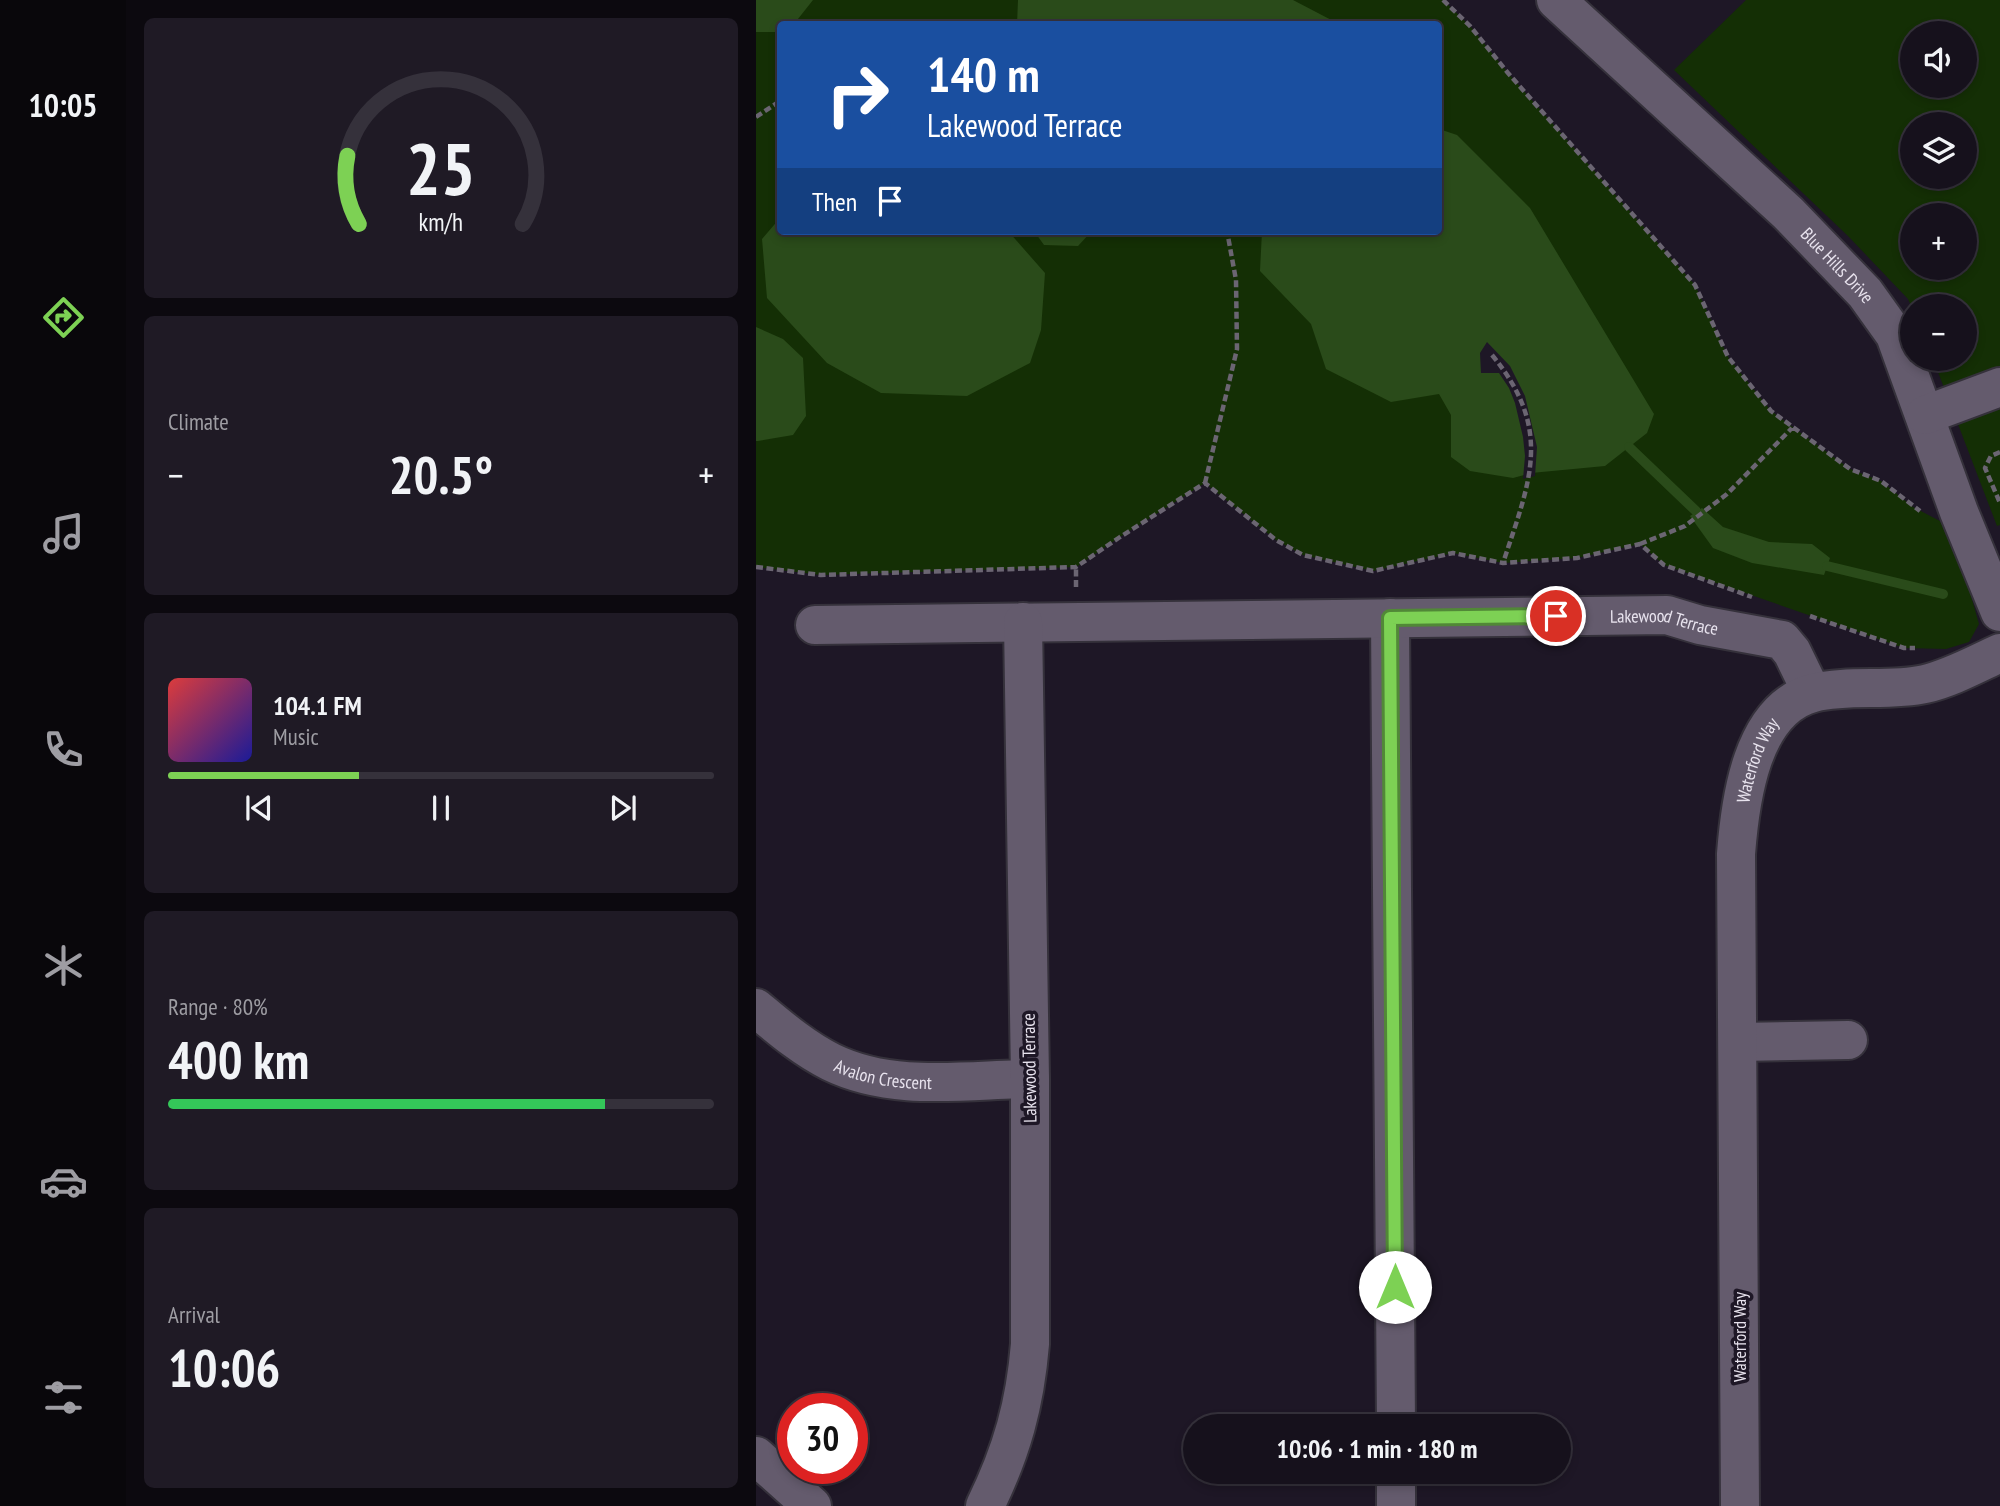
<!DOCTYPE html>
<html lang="en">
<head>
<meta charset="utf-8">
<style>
  body { margin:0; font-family:"PT Sans Narrow",sans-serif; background:#1f1a25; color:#f1f3f6; height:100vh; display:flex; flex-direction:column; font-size:26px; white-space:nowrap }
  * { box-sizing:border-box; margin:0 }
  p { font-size:23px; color:#9e9da3 }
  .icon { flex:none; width:38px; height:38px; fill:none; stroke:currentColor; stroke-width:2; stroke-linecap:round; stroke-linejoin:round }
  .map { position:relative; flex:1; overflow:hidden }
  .drawer { display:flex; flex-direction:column; gap:18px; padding:18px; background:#0c090f; width:630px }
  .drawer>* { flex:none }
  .top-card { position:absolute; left:21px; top:21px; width:665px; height:214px; border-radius:7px; box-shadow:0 4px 10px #0003,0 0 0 2px #35313b; background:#1a4fa0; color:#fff; overflow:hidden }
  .buttons { position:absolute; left:1144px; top:21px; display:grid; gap:14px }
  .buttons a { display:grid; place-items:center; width:77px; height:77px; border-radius:50%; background:#16111c; box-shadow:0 4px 10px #0003,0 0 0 2px #35313b; font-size:35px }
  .speed { position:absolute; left:21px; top:1393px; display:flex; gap:14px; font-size:35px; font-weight:700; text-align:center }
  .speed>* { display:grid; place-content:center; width:91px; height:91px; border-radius:50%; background:#16111c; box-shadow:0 4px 10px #0003,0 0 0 2px #35313b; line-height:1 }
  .speed .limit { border:10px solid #d22; background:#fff; color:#111 }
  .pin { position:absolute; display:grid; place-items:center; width:60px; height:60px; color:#fff; margin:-30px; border:4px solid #fff; border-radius:50%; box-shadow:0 2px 7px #0007 }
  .me { position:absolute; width:77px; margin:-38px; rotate:0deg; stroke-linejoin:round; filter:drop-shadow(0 0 5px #0008) }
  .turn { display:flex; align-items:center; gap:24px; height:147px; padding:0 35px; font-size:32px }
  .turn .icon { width:91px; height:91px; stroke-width:2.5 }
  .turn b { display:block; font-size:49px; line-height:60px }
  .then { display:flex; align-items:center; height:66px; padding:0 35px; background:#0003; gap:14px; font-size:26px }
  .big { font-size:52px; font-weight:700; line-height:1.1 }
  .drawer .tile { flex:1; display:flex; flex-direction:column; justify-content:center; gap:10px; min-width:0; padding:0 24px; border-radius:10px; background:#1f1a25 }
  .drawer .dial { align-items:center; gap:0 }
  .dial svg { height:182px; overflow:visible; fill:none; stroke:#35313b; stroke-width:7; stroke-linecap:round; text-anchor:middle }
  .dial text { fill:#f1f3f6; stroke:none }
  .song { display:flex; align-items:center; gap:21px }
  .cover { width:84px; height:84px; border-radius:10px; background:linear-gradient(135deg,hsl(0 70% 55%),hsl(240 70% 35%)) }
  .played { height:7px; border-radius:4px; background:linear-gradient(90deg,#7dd154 35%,#35313b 35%) }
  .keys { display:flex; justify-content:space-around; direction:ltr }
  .heat { display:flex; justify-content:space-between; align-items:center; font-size:38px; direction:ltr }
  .charge { height:10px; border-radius:5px; background:linear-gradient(90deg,#34c759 80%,#35313b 0) }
  .trip { position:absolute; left:427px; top:1414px; width:388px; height:70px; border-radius:35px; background:#16111c; box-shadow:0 4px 10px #0003,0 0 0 2px #35313b; font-weight:700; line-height:70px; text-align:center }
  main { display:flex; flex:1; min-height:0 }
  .tab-bar { display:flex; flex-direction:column; width:126px; justify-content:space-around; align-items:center; background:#09070b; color:#9e9da3 }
  .tab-bar .icon { width:49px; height:49px }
  .tab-bar .active { color:#7dd154 }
  .tab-bar b { font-size:32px; color:#f1f3f6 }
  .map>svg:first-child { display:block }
  .green { fill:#142f05; fill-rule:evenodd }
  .water { fill:#2a4b1a }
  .pier { fill:#1e1726 }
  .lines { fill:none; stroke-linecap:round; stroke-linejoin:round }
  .stream { stroke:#2a4b1a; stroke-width:10 }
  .minor-casing { stroke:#35313b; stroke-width:42 }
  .path { stroke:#6b6572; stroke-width:4.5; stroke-dasharray:7 3.5; stroke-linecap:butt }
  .minor { stroke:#645b6d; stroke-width:38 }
  .route-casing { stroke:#518837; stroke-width:18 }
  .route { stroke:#7dd154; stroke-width:12 }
  .labels { text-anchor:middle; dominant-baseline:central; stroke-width:7; stroke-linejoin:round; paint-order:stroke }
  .street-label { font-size:18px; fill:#e8e3ee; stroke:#1e1726 }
</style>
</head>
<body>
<main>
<nav class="tab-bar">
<b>10:05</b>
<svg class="icon active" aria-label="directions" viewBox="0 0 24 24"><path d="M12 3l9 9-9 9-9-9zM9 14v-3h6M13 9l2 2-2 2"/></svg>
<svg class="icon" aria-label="music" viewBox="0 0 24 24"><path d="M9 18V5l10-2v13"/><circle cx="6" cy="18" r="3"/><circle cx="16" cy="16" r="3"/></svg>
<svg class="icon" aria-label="phone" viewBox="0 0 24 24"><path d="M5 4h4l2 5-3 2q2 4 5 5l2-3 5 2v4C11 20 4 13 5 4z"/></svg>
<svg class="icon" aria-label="climate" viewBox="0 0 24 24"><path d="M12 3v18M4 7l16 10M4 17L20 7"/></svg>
<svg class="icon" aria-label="car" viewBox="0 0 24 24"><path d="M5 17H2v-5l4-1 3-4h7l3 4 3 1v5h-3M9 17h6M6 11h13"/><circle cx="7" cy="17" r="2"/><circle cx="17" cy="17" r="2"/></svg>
<svg class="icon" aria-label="filters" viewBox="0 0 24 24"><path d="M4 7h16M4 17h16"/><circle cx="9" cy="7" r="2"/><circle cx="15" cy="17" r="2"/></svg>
</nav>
<section class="drawer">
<div class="tile dial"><svg viewBox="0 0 100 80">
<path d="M14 69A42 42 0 1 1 86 69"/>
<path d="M14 69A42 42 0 0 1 9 39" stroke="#7dd154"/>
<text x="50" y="56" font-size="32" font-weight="700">25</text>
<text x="50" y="72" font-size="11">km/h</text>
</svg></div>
<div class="tile"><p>Climate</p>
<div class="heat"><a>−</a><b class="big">20.5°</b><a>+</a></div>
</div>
<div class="tile">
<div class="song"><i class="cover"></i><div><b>104.1 FM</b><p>Music</p></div></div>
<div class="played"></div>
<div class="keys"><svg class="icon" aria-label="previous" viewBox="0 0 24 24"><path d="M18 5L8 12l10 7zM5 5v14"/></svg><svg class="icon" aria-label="pause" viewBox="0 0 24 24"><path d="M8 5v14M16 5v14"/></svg><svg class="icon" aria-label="next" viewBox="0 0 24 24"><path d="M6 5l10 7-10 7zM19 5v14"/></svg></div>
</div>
<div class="tile"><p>Range · 80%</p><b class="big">400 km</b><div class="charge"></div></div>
<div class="tile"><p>Arrival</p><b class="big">10:06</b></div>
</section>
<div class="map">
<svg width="1244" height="1506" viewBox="0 0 1244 1506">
  <rect width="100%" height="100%" fill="#1e1726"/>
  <path class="green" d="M0 0H687L714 26 752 73 939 285 972 357 1015 411 1094 469 1125 481 1157 507 1184 521 1212 585 1223 624 1213 642 1190 649 1148 648 908 565 884 544 821 558 747 563 697 553 617 571 547 555 520 540 449 483 364 537 320 567 65 575 0 567ZM24 24H682V231H24Z
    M990 0H1244V525L1241 526 1177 359H1209V306H1157V310L1152 299 1092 236 918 70ZM1157 33H1209V86H1157ZM1157 124H1209V177H1157ZM1157 215H1209V268H1157Z"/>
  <path class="water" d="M0 0H57L38 24H24V32H0Z
    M262 0H537L583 24H261Z
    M683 129 701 135 774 208 898 414 891 433 849 466 775 473 757 478 714 471 695 457V415L683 394 635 402 570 369 555 324 504 271 506 231H682Z
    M24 218V231H252L289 273 285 330 274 363 211 396 125 393 71 363 11 298 6 239Z
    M278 231H336L322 246 288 245Z
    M0 327 27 339 47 358 50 416 37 435 2 441H0Z
    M946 508 967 527 1013 542 1056 544 1074 558 1068 575 996 563 957 548 934 516Z"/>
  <path class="pier" d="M731 342 754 366 769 396 781 447 779 476 767 479 769 456 767 437 759 403 753 388 743 373H725L724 353Z"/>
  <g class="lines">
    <path class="stream" d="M873 447 940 511
      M1071 566 1187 594"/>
    <g class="minor-casing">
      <g id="minor">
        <path id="s1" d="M800 0 1032 213 1109 293 1139 335 1203 512 1244 612"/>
        <path d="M1169 415 1244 387"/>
        <path d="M634 618 640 1426"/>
        <path id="s2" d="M59 625 911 615 944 625 1026 640 1036 652 1056 693"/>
        <path id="s3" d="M0 1008C24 1028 47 1048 75 1062 136 1092 208 1080 274 1079"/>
        <path d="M982 1042 1092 1040"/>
        <path d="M0 1456 56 1506"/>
        <path d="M640 1472V1506"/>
        <path d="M229 1506C256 1451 269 1404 274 1344V1079L267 622"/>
        <path id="s4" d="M984 1506 980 854C984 802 995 709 1057 693 1093 684 1133 692 1169 684 1195 678 1220 664 1244 653"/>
      </g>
    </g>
    <path class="path" d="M687 0 714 26 752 73 939 285 972 357 1015 411 1094 469 1125 481 1164 511
      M0 117 24 101
      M736 355C798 430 774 481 747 563
      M1244 452 1235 456 1229 468 1244 503
      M449 483 481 349 480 280 471 231
      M884 544 929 526 971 494 1036 428
      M0 567 65 575 320 567 364 537 449 483 520 540 547 555 617 571 697 553 747 563 821 558 884 544 908 565 996 597
      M320 587V567
      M1054 616 1148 648H1159"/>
    <use href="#minor" class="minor"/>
  </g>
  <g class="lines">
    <g class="route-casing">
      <path id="route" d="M639 1287 634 618 800 616"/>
    </g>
    <use href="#route" class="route"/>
  </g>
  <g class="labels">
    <g class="street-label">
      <text stroke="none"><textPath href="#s1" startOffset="387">Blue Hills Drive</textPath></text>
      <text stroke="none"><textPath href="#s2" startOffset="850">Lakewood Terrace</textPath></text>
      <text stroke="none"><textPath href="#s4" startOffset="749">Waterford Way</textPath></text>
      <text transform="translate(273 1068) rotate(-91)">Lakewood Terrace</text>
      <text stroke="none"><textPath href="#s3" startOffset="147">Avalon Crescent</textPath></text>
      <text transform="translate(983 1337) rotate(-90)">Waterford Way</text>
    </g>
  </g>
</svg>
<div class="buttons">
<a><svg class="icon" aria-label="sound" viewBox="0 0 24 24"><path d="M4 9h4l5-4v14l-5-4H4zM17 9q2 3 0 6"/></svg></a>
<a><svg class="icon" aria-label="layers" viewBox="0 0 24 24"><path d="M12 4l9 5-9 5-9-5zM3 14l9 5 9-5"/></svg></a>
<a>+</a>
<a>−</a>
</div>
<div class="speed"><div class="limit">30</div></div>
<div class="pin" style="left:800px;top:616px;background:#d93025"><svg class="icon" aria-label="arrive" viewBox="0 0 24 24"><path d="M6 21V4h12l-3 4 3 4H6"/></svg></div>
<svg class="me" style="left:639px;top:1287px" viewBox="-20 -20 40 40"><circle r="19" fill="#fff"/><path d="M0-13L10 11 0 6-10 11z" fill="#7dd154"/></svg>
<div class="trip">10:06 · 1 min · 180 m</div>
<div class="top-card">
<div class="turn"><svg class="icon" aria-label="right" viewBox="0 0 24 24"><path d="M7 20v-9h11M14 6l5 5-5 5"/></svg><div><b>140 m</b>Lakewood Terrace</div></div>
<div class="then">Then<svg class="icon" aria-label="arrive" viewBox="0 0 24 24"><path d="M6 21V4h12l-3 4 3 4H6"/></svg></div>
</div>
</div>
</main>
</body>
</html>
